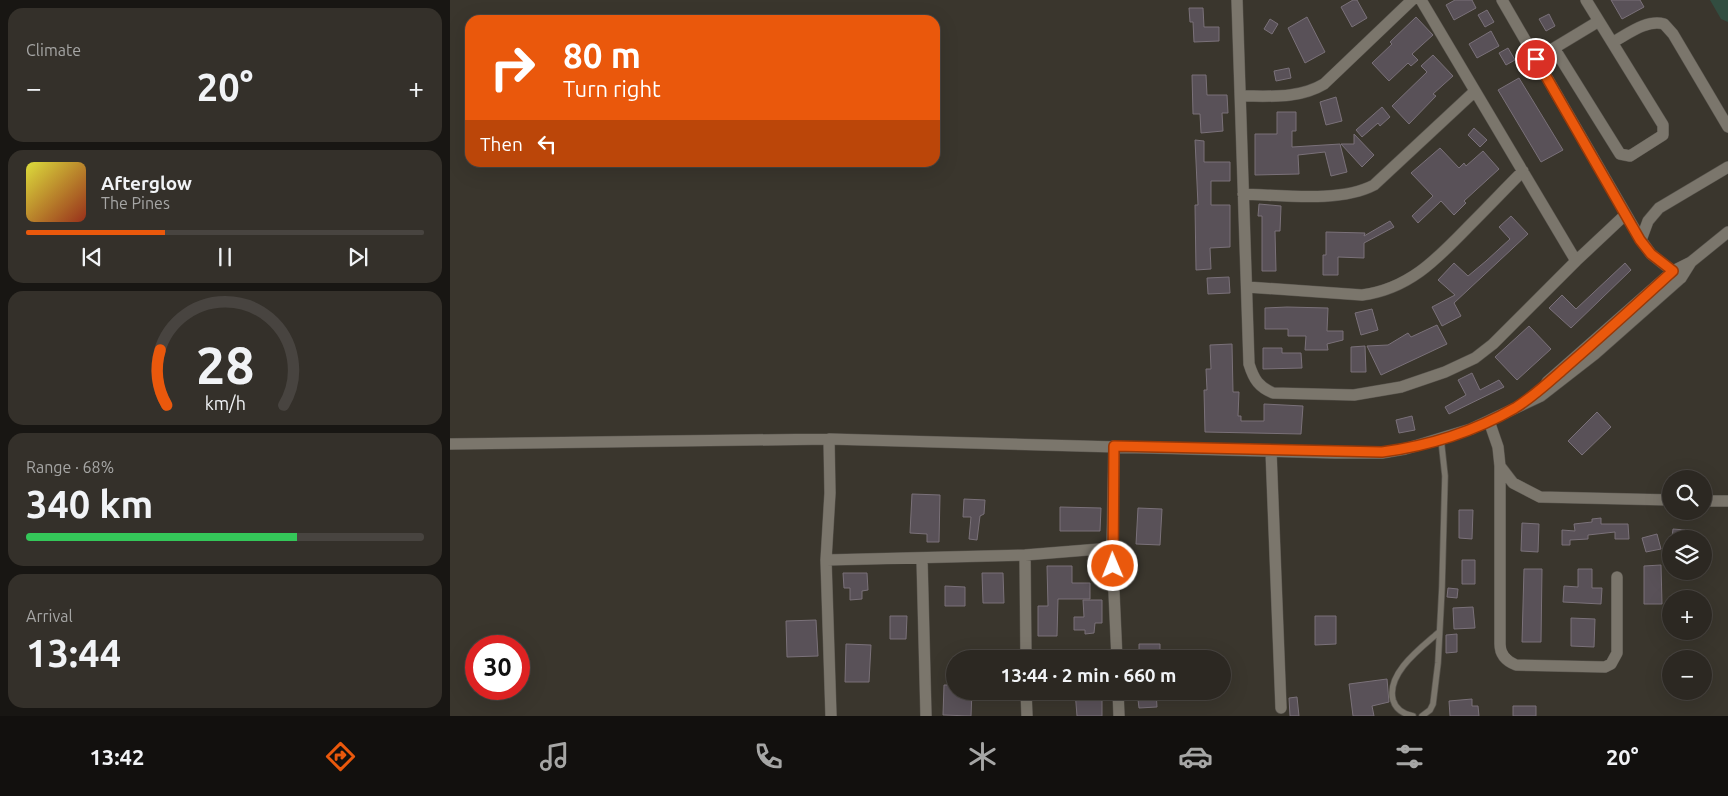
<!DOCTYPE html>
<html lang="en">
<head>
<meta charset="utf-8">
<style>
  body { margin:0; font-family:Ubuntu,sans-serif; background:#34302a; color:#f1f3f6; height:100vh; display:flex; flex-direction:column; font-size:19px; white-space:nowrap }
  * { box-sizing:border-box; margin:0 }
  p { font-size:16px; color:#a6a6a5 }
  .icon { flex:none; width:28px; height:28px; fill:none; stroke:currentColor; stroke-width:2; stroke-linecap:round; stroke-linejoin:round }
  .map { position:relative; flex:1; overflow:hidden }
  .drawer { display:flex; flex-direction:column; gap:8px; padding:8px; background:#181613; width:450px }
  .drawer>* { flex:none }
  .top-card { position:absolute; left:15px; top:15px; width:475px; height:152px; border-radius:15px; box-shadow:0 5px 20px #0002,0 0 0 1px #484440; background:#ea580c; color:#fff; overflow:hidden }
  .controls { position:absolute; left:1212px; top:470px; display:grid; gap:10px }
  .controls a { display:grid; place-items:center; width:50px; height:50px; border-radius:50%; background:#2c2822; box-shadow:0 5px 20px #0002,0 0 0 1px #484440; font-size:25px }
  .speed { position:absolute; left:15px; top:635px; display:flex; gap:10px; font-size:25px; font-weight:700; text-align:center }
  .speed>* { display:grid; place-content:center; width:65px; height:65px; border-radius:50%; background:#2c2822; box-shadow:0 5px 20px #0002,0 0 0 1px #484440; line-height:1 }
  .speed .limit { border:8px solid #d22; background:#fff; color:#111 }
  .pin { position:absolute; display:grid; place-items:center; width:42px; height:42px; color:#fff; margin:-21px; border:2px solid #fff; border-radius:50%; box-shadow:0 1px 5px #0007 }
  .me { position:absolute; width:55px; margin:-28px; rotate:359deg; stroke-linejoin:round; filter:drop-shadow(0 0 4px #0008) }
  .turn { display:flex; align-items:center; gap:18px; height:105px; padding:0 15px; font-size:22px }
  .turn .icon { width:65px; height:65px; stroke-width:2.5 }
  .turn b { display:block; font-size:35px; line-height:42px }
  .then { display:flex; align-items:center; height:48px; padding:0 15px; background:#0003; gap:10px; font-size:19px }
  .big { font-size:38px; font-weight:600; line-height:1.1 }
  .drawer .card { flex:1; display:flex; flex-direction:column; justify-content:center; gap:8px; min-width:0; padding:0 18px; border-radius:15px; background:#34302a }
  .drawer .dial { align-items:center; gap:0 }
  .dial svg { height:130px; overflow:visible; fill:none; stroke:#484440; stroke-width:7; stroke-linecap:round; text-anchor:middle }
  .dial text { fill:#f1f3f6; stroke:none }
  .song { display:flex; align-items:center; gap:15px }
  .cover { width:60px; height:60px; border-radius:8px; background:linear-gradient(135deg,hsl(60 70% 55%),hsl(10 70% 35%)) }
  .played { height:5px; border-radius:2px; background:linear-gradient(90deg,#ea580c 35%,#484440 35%) }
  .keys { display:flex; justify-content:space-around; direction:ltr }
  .heat { display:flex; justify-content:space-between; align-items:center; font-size:28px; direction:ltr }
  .charge { height:8px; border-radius:4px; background:linear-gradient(90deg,#34c759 68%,#484440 0) }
  .trip { position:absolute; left:496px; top:650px; width:285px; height:50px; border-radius:25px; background:#2c2822; box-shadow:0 5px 20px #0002,0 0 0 1px #484440; font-weight:600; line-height:50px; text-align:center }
  .menu { display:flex; height:80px; justify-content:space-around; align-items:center; background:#12100e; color:#a6a6a5 }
  .menu .icon { width:35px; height:35px }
  .menu .active { color:#ea580c }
  .menu b { font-size:22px; color:#f1f3f6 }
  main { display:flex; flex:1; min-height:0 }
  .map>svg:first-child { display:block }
  .green { fill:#324d40 }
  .building { fill:#595158; stroke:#7a7179 }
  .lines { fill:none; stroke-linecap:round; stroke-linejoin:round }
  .lane-casing { stroke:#58544d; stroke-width:7 }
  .street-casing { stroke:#58544d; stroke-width:12 }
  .lane { stroke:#7b766c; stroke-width:5.5 }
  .street { stroke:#7b766c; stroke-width:11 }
  .route-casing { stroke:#983908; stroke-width:12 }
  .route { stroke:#ea580c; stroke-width:9 }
</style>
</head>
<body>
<main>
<section class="drawer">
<div class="card"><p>Climate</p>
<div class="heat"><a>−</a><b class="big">20°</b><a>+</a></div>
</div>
<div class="card">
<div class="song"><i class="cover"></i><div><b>Afterglow</b><p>The Pines</p></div></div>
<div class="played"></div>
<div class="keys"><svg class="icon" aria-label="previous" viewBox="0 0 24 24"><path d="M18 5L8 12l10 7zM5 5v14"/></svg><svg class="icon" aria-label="pause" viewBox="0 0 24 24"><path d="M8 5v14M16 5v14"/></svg><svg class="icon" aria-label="next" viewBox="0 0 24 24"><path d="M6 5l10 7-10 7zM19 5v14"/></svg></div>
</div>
<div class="card dial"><svg viewBox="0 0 100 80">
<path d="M14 69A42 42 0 1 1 86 69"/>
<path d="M14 69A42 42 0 0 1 10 35" stroke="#ea580c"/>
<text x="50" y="56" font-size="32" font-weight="700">28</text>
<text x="50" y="72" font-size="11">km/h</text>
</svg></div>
<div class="card"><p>Range · 68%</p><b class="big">340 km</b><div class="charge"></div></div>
<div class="card"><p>Arrival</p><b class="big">13:44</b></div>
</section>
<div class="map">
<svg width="1278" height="716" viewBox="0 0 1278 716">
  <rect width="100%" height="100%" fill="#3a362d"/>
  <path class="green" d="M1260 0H1278V22L1271 19Z"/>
  <path class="building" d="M903 0H907L917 18 902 27 891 7Z
    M1005 0H1022L1026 8 1004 20 996 5Z
    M1161 0H1190L1194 7 1172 19Z
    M739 8H753L754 27H769V41L744 42 743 22H740Z
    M1037 10 1044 22 1035 27 1028 15Z
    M1099 14 1105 26 1096 31 1089 19Z
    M857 17 875 52 855 63 838 28Z
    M966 17 983 35 962 54 968 60 961 66 958 63 939 81 922 63 942 44 940 42Z
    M820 19 828 24 822 34 814 29Z
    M1041 31 1049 46 1027 58 1019 44Z
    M1058 48 1065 60 1056 65 1049 53Z
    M983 55 1003 76 983 94 986 96 959 124 942 106 977 72 971 66Z
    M839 68 841 78 826 81 824 71Z
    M742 75H756L757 95H777L778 113H772L773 131 751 133 750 114H743Z
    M1069 78 1113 150 1091 162 1048 90Z
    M886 97 892 121 876 125 870 102Z
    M932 107 940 117 930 126 928 123 912 137 906 130Z
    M827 112H846V131H842V147L890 144 897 172 881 176 875 152 848 155 849 174 805 175V134H827Z
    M1024 128 1037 140 1030 147 1018 135Z
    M904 134 924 155 912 167 891 144H904Z
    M745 140 754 141V162H780V181H761V205H780V247L760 248 761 269 746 270 745 205H748Z
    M990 148 1009 168 1014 163 1016 166 1033 151 1049 169 1014 201 1016 203 1004 215 991 201 968 223 962 216 983 196 961 173Z
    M809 204 831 206 830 231H825L826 271H812V216H808Z
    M1061 216 1078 234 1004 303 1011 316 992 326 982 307 1005 295 988 280 1004 263 1018 276 1036 261 1060 239 1049 227Z
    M940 221 944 227 914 243V258L888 257V275H873V255H876V232L915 233 914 236Z
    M1175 263 1181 270 1121 328 1099 308 1112 295 1126 309Z
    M779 277 780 293 758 294 757 278Z
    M837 307 878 308 877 331H893V340L877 344 878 350H855L856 336H838V329H815V308Z
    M922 309 928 330 911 335 905 313Z
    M987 325 997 344 931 375 917 346 938 345 958 333 961 337Z
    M1079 326 1101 349 1067 380 1045 357Z
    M782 344 783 392H789L788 416H791V421H814V404L853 406 851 434 755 432 754 390H757L756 369H761L760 345Z
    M915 346 916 372H901V347Z
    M813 348H832V353H851L852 368 813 369Z
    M1022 373 1030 390 1049 380 1054 387 999 414 995 407 1016 395 1008 380Z
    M1147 412 1161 427 1132 455 1118 441Z
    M962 416 965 430 949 433 946 420Z
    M462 494 490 495 489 542H477V534L460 533Z
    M514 499 535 500 534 514 530 516 527 540 519 539 521 517H513Z
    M610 507 651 508 650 531H610Z
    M688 508 712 509 710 545 686 544Z
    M1009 510H1023L1022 539 1009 538Z
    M1151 518V524H1178L1179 539H1165V532L1138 535V539L1120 540V545H1112V530L1125 531 1124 524 1142 522V519Z
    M1072 523 1089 524 1088 552 1071 551Z
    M1223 529 1235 530V538L1222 537Z
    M1207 534 1211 549 1196 552 1192 538Z
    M1012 560H1025V584H1012Z
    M1211 565 1212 604H1194V566Z
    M597 566H622V583H640V599H608L607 636H588V606H598Z
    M1074 569H1092L1091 642H1072Z
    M1128 569H1142V588H1152L1151 604 1113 602 1114 586 1128 587Z
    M393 573H417L418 590 412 591V599L400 600V588H394Z
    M532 573H553L554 603H533Z
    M495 586 515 587V606H495Z
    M998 588 1008 589 1007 598 997 597Z
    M633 600H652V623H645L644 633 635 634V630H624V617H634Z
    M1023 607 1025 628 1004 629 1003 608Z
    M440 616H457L456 639H440Z
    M865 616H886V644L865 645Z
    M1121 618 1145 619 1144 647 1121 646Z
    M366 620 368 656 337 657 336 621Z
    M1007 634V652L996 653V635Z
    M396 644 421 645 419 682H395Z
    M689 644H710V659H689Z
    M937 679 939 702 922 706 924 716H903L899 684Z
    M494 685H505V691H522L521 716 493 715Z
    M625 691H652V716H627Z
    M687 691H706L707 707 689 708Z
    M847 697 849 716H840L839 698Z
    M1022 699V706H1028L1029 716H1000L999 701Z
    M1063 706H1086V716H1063Z"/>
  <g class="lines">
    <g class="lane-casing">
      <path id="lane" d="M963 716C953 714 946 710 943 700 936 673 972 647 989 632
        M972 716 980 710 983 704 988 663 992 587 995 476 991 439"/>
    </g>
    <g class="street-casing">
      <path id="street" d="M787 0 799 364C804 380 809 387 823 393L904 395 951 387 995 372 1025 358 1043 344 1126 261 1176 214
        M971 0 1126 261
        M1052 0 1191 240 1201 254 1231 278
        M1163 42C1178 34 1197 19 1214 24L1223 34 1278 127
        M1104 48 1170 154 1180 156 1213 135V125L1136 0
        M1086 59 1149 21
        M791 96C820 96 849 99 874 84L962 0
        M793 194C832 195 890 203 924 185L1025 91
        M1191 240 1198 221 1209 208 1278 167
        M797 287 912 295C959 289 987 259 1019 226 1037 208 1055 189 1073 171
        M1097 382 1223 271 1241 262 1278 232
        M1039 421 1048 447 1050 466V644C1050 655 1056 661 1066 665L1155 667 1161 664 1167 653V577
        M379 439 380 493 376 560 381 716
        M0 444 379 439 885 453H932L955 449 1021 429 1091 396 1145 354 1231 278 1241 262
        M664 446 662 548 667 659
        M821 451 831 708
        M1050 466 1063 483 1090 497 1221 500
        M1254 501H1278
        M575 555 576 659
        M472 559 476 716
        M376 560 575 555 662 548
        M576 691 577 716
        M668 691 669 716"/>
    </g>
    <use href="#lane" class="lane"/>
    <use href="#street" class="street"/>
  </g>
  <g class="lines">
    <g class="route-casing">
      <path id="route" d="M663 566 664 446 932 452C978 446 1025 431 1065 408 1083 397 1100 381 1116 367 1152 336 1188 303 1223 271L1201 254 1190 240 1086 59"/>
    </g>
    <use href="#route" class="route"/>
  </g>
</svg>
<div class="controls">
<a><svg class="icon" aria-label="search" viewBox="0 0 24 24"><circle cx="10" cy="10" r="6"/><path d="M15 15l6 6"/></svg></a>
<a><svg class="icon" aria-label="layers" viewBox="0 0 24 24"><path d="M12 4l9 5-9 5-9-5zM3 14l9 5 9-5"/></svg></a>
<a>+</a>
<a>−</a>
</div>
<div class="speed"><div class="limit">30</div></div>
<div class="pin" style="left:1086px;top:59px;background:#d93025"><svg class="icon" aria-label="arrive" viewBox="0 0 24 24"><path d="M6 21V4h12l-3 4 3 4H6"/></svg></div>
<svg class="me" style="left:663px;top:566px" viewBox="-20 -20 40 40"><circle r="17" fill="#ea580c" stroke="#fff" stroke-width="3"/><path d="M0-11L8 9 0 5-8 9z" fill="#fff"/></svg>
<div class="trip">13:44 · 2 min · 660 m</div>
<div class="top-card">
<div class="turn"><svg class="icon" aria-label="right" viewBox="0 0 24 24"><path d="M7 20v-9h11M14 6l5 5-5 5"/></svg><div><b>80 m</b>Turn right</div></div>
<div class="then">Then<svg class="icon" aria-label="left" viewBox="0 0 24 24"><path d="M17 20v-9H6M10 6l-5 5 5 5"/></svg></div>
</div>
</div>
</main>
<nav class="menu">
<b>13:42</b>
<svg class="icon active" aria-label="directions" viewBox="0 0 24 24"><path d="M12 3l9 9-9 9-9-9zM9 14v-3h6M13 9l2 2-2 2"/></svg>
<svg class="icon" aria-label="music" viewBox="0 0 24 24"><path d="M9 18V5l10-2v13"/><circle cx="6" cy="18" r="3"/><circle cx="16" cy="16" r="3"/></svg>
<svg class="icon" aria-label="phone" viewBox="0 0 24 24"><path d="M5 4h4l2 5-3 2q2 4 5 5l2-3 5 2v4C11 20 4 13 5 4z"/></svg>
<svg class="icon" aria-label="climate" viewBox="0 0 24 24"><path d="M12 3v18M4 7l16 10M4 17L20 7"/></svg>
<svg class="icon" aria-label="car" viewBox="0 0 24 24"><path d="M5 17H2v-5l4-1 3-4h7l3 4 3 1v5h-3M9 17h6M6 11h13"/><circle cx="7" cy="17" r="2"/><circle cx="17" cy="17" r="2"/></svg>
<svg class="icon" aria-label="filters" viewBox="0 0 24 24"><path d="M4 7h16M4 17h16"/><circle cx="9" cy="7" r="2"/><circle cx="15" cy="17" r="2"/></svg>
<b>20°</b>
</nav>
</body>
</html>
